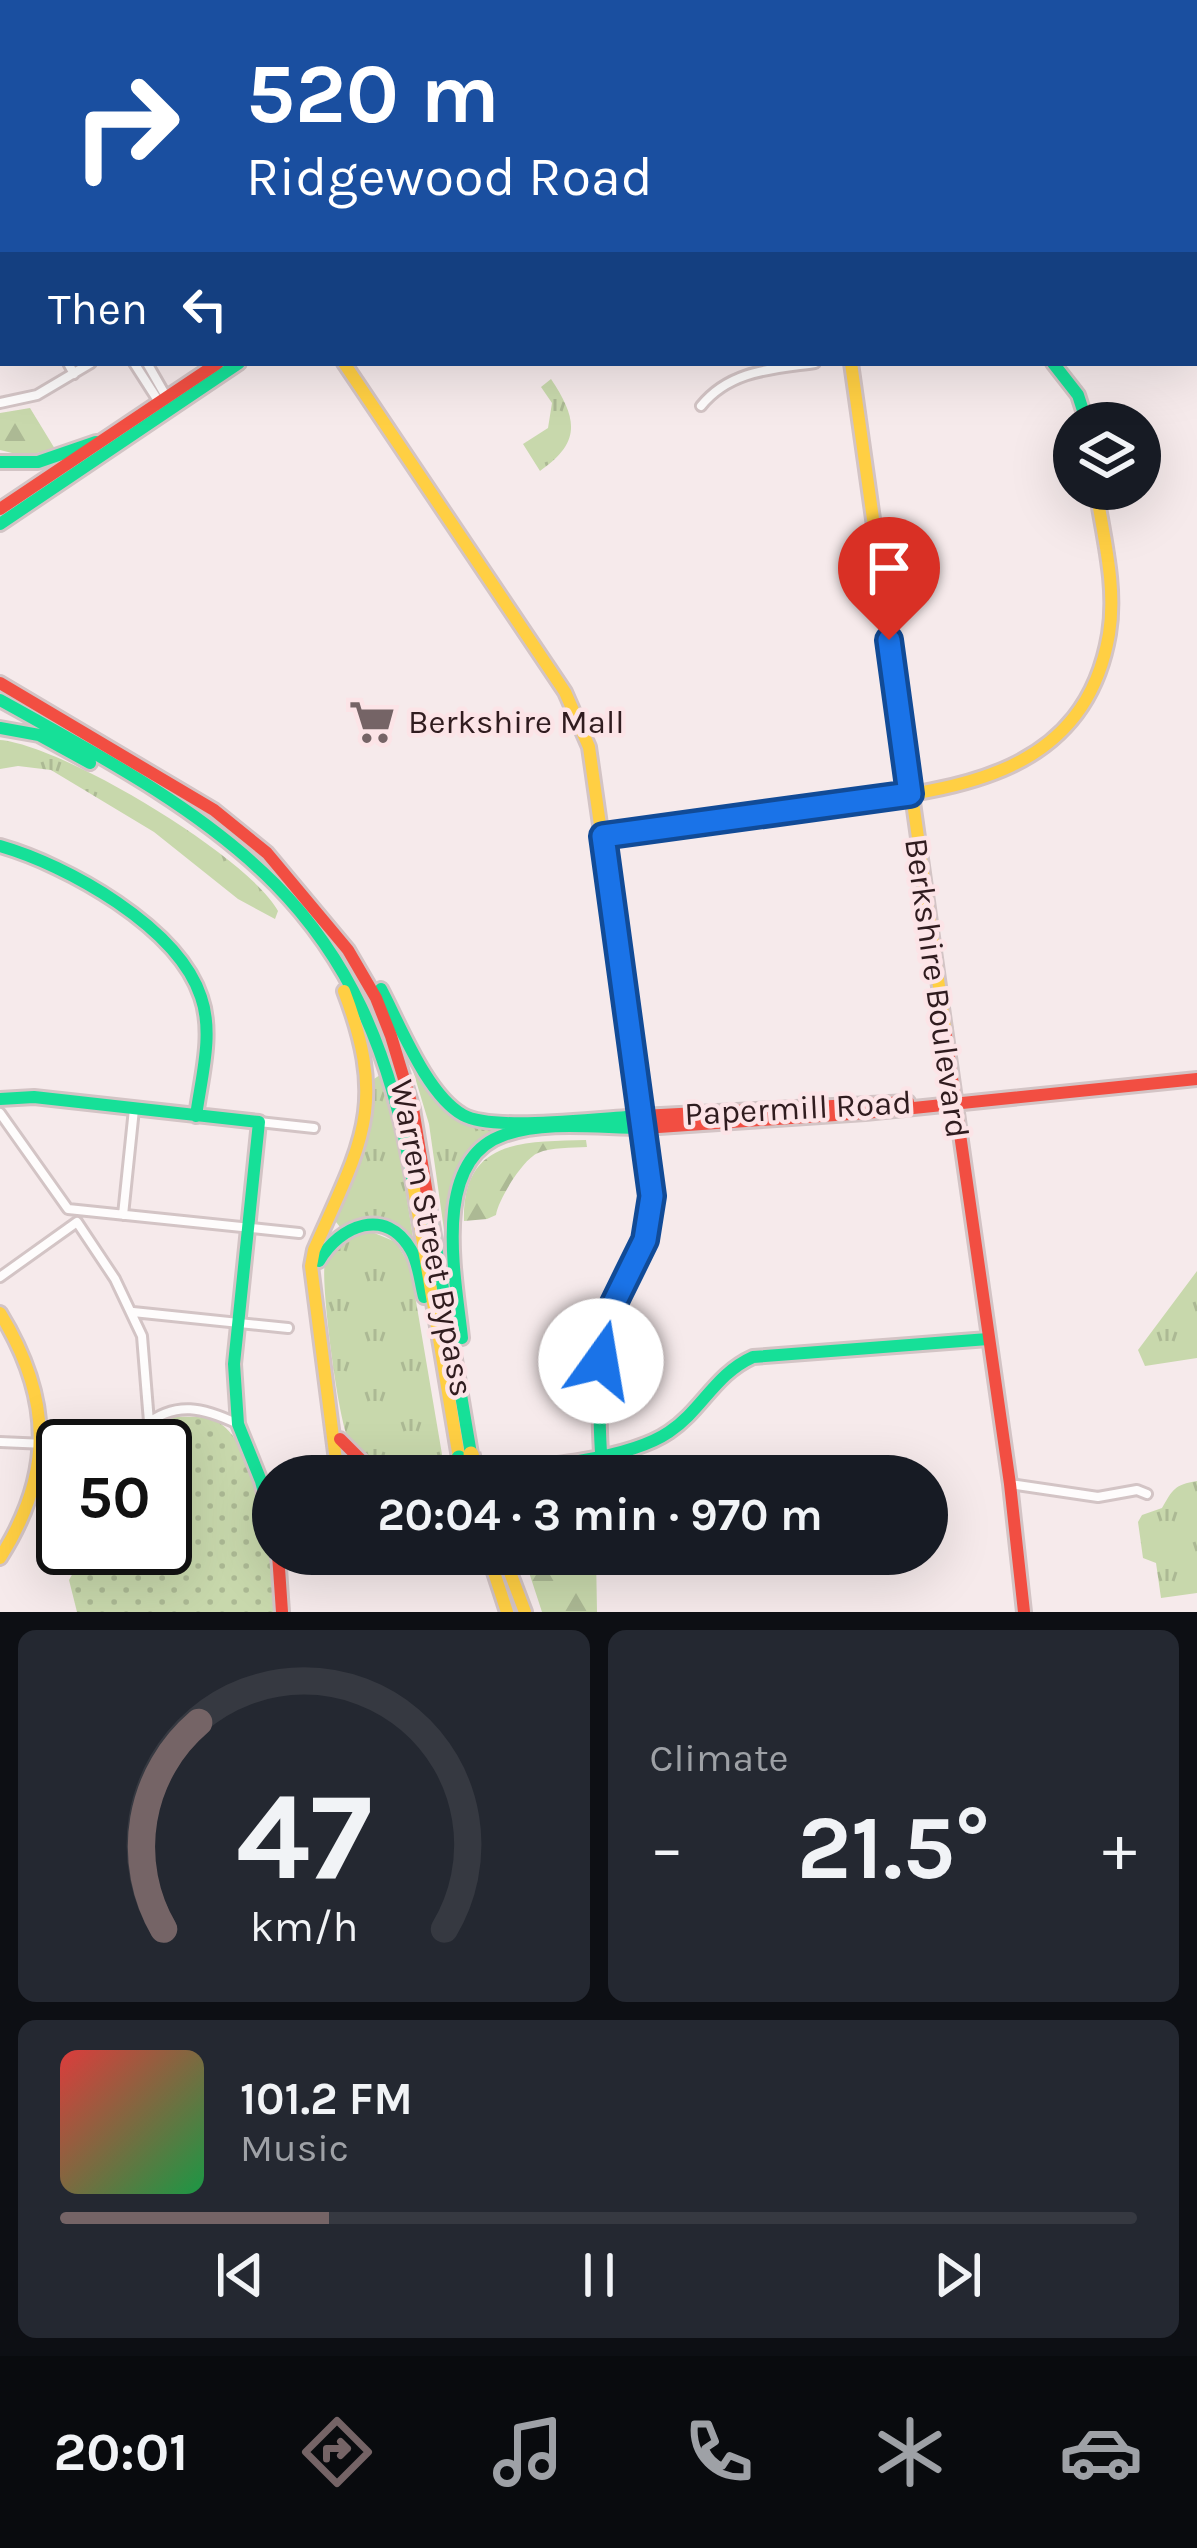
<!DOCTYPE html>
<html lang="en">
<head>
<meta charset="utf-8">
<style>
  body { margin:0; font-family:Karla,sans-serif; background:#242831; color:#f1f3f6; height:100vh; display:flex; flex-direction:column; font-size:45px; white-space:nowrap }
  * { box-sizing:border-box; margin:0 }
  p { font-size:39px; color:#9ea1a6 }
  .icon { flex:none; width:66px; height:66px; fill:none; stroke:currentColor; stroke-width:2; stroke-linecap:round; stroke-linejoin:round }
  .map { position:relative; height:1612px; overflow:hidden }
  .drawer { display:flex; flex-direction:column; gap:18px; padding:18px; background:#0d0f14; flex:1 }
  .drawer>* { flex:none }
  .guide { position:absolute; left:0px; top:0px; width:1197px; height:366px; box-shadow:0 12px 48px #0002; background:#1a4fa0; color:#fff; overflow:hidden }
  .tools { position:absolute; left:1053px; top:402px; display:grid; gap:24px }
  .tools a { display:grid; place-items:center; width:108px; height:108px; border-radius:50%; background:#171b24; box-shadow:0 12px 48px #0002; font-size:60px }
  .speed { position:absolute; left:36px; top:1419px; display:flex; gap:24px; font-size:60px; font-weight:700; text-align:center }
  .speed>* { display:grid; place-content:center; width:156px; height:156px; border-radius:50%; background:#171b24; box-shadow:0 12px 48px #0002; line-height:1 }
  .speed .limit { border:6px solid #111; border-radius:18px; background:#fff; color:#111 }
  .pin { position:absolute; display:grid; place-items:center; width:102px; height:102px; color:#fff; margin:-123px -51px; border-radius:50% 50% 50% 0; rotate:-45deg; box-shadow:0 0 12px #0007 }
  .pin .icon { rotate:45deg }
  .me { position:absolute; width:132px; margin:-66px; rotate:13deg; stroke-linejoin:round; filter:drop-shadow(0 0 9px #0008) }
  .turn { display:flex; align-items:center; gap:42px; height:252px; padding:0 48px; font-size:54px }
  .turn .icon { width:156px; height:156px; stroke-width:2.5 }
  .turn b { display:block; font-size:84px; line-height:102px }
  .then { display:flex; align-items:center; height:114px; padding:0 48px; background:#0003; gap:24px; font-size:45px }
  .big { font-size:90px; font-weight:700; line-height:1.1 }
  .drawer .card { flex:1; display:flex; flex-direction:column; justify-content:center; gap:18px; min-width:0; padding:0 42px; border-radius:18px; background:#242831 }
  .drawer .dial { align-items:center; gap:0 }
  .dial svg { height:312px; overflow:visible; fill:none; stroke:#363941; stroke-width:7; stroke-linecap:round; text-anchor:middle }
  .dial text { fill:#f1f3f6; stroke:none }
  .song { display:flex; align-items:center; gap:36px }
  .cover { width:144px; height:144px; border-radius:18px; background:linear-gradient(135deg,hsl(0 70% 55%),hsl(140 70% 35%)) }
  .played { height:12px; border-radius:6px; background:linear-gradient(90deg,#756466 25%,#363941 25%) }
  .keys { display:flex; justify-content:space-around; direction:ltr }
  .heat { display:flex; justify-content:space-between; align-items:center; font-size:66px; direction:ltr }
  .drawer .tiles { flex:1; display:grid; gap:18px; grid-template-columns:1fr 1fr }
  .card:last-child { grid-column:span 2 }
  .trip { position:absolute; left:252px; top:1455px; width:696px; height:120px; border-radius:60px; background:#171b24; box-shadow:0 12px 48px #0002; font-weight:700; line-height:120px; text-align:center }
  .tabs { display:flex; height:192px; justify-content:space-around; align-items:center; background:#090b0e; color:#9ea1a6 }
  .tabs .icon { width:84px; height:84px }
  .tabs .on { color:#756466 }
  .tabs b { font-size:54px; color:#f1f3f6 }
  .map>svg:first-child { display:block }
  .grass { fill:url(#grass-tufts) }
  .forest { fill:url(#forest-firs) }
  .park { fill:url(#park-dots) }
  .lines { fill:none; stroke-linecap:round; stroke-linejoin:round }
  .street-casing { stroke:#d3c4c5; stroke-width:14 }
  .fast-casing { stroke:#d3c4c5; stroke-width:18 }
  .slow-casing { stroke:#d3c4c5; stroke-width:18 }
  .jam-casing { stroke:#d3c4c5; stroke-width:18 }
  .street { stroke:#fefcfc; stroke-width:8 }
  .fast { stroke:#16e098; stroke-width:12 }
  .slow { stroke:#ffcf43; stroke-width:12 }
  .jam { stroke:#f24e42; stroke-width:12 }
  .fast-bridge-casing { stroke:#d3c4c5; stroke-width:21; stroke-linecap:butt }
  .slow-bridge-casing { stroke:#d3c4c5; stroke-width:21; stroke-linecap:butt }
  .fast-bridge { stroke:#16e098; stroke-width:15 }
  .slow-bridge { stroke:#ffcf43; stroke-width:15 }
  .route-casing { stroke:#114b97; stroke-width:30 }
  .route { stroke:#1a73e8; stroke-width:21 }
  .labels { text-anchor:middle; dominant-baseline:central; stroke-width:9; stroke-linejoin:round; paint-order:stroke }
  .poi-label { font-size:33px; fill:#301c1f; stroke:#fce4e7; text-anchor:start }
  .street-label { font-size:33px; fill:#301c1f; stroke:#fce4e7 }
</style>
</head>
<body>
<div class="map">
<svg width="1197" height="1612" viewBox="0 0 1197 1612">
  <defs>
    <pattern id="grass-tufts" width="24" height="20" patternUnits="userSpaceOnUse" patternTransform="scale(3)"><rect width="24" height="20" fill="#c8d8ac"/><path d="M3 7l-1-3M5 7V3M7 7l1-3M15 17l-1-3M17 17v-4M19 17l1-3" fill="none" stroke="#acb994"/></pattern>
    <pattern id="forest-firs" width="22" height="20" patternUnits="userSpaceOnUse" patternTransform="scale(3)"><rect width="22" height="20" fill="#c8d8ac"/><path d="M5 1l3.5 6h-7zM16 11l3.5 6h-7z" fill="#acb994"/></pattern>
    <pattern id="park-dots" width="8" height="8" patternUnits="userSpaceOnUse" patternTransform="scale(3)"><rect width="8" height="8" fill="#c8d8ac"/><path d="M2 2h.1M6 6h.1" fill="none" stroke="#acb994" stroke-width="1.8" stroke-linecap="round"/></pattern>
  </defs>
  <rect width="100%" height="100%" fill="#f6eaeb"/>
  <path class="grass" d="M551 379C577 418 582 442 540 471L523 444 548 428 552 403 541 387Z
    M0 740C62 745 248 856 278 911L275 919 238 899 154 832 51 770 18 766 0 769Z
    M404 1041C429 1090 438 1120 497 1130 445 1173 452 1180 446 1244L429 1124Z
    M380 1075 393 1110 415 1250 398 1229 340 1227 332 1217 374 1079Z
    M367 1230 396 1242 410 1266 444 1466C420 1466 390 1472 369 1460 363 1456 353 1447 349 1440 339 1426 320 1281 325 1263 330 1242 348 1234 367 1230Z
    M1197 1271V1358L1145 1366 1138 1350Z
    M1197 1481V1593L1161 1598 1156 1563 1143 1558 1138 1522 1142 1515 1162 1508C1173 1489 1174 1485 1197 1481Z"/>
  <path class="forest" d="M30 408 55 449 24 456 0 450V413Z
    M586 1140 587 1147C572 1148 551 1147 538 1153 523 1159 498 1200 496 1215L487 1219 464 1221C462 1138 524 1142 586 1140Z
    M523 1554H596L597 1612H542Z"/>
  <path class="park" d="M175 1417C190 1417 209 1415 221 1424 262 1454 275 1565 273 1612H77L69 1580 87 1548H165V1446H135L158 1422Z"/>
  <g class="lines">
    <g class="street-casing">
      <path id="street" d="M62 0 63 3
        M155 0V3
        M366 0V3
        M462 0 463 3
        M558 0V3
        M650 0 651 3
        M742 0 743 3
        M0 85 3 91
        M0 237 3 244
        M68 363 74 374
        M134 363 159 402
        M147 363 167 398
        M0 403 37 395 91 363
        M701 406C730 370 773 369 815 363
        M0 1113 68 1209 299 1233
        M259 1122 314 1128
        M123 1215 134 1109
        M0 1277 77 1222 115 1279 142 1336 149 1422
        M133 1312 288 1328
        M0 1442 91 1446
        M110 1446C126 1443 132 1436 144 1426 176 1400 204 1408 238 1424
        M601 1454 604 1476
        M1010 1484 1098 1497 1137 1490 1147 1494"/>
    </g>
    <g class="fast-casing">
      <path id="fast" d="M769 3 774 0
        M1053 363 1078 395 1087 423
        M0 462H38L96 442
        M0 524 239 363
        M0 700C230 827 367 904 413 1183
        M0 728 39 735 90 763
        M0 846C67 865 178 927 201 997 214 1034 201 1078 196 1116
        M381 989C400 1025 427 1095 463 1115 493 1132 603 1118 642 1116
        M0 1099 34 1097 259 1122 234 1364 238 1424 261 1481 273 1527
        M429 1206 471 1454
        M319 1261C340 1225 386 1206 411 1250 419 1264 420 1282 424 1297
        M462 1338C456 1279 430 1160 504 1135 546 1120 600 1128 644 1128
        M601 1453C598 1402 598 1351 615 1303 628 1266 646 1235 653 1196L623 987
        M438 1476C499 1469 619 1466 669 1432 702 1410 715 1374 753 1357L988 1339"/>
    </g>
    <g class="slow-casing">
      <path id="slow" d="M344 363 565 692 589 747 623 987
        M851 363 945 1029
        M603 836C673 826 742 817 812 807 933 791 1083 788 1109 634 1117 586 1103 536 1096 489
        M413 1183 459 1458
        M0 1313C52 1398 54 1473 0 1558
        M338 1476 311 1266 314 1250C361 1143 388 1107 344 991
        M488 1554 507 1612
        M503 1554 525 1612"/>
    </g>
    <g class="jam-casing">
      <path id="jam" d="M260 0 261 3
        M754 3 759 0
        M0 509 218 363
        M0 683 214 810 267 853 348 950 376 998 391 1036 413 1109 429 1206
        M945 1029 1010 1484 1024 1612
        M642 1116 908 1102
        M644 1128 865 1113 1197 1079
        M340 1439 364 1463 417 1476
        M278 1554 282 1612"/>
    </g>
    <use href="#street" class="street"/>
    <use href="#fast" class="fast"/>
    <use href="#slow" class="slow"/>
    <use href="#jam" class="jam"/>
    <g class="fast-bridge-casing">
      <path id="fast-bridge" d="M459 1458 464 1476"/>
    </g>
    <g class="slow-bridge-casing">
      <path id="slow-bridge" d="M471 1454 477 1476"/>
    </g>
    <use href="#fast-bridge" class="fast-bridge"/>
    <use href="#slow-bridge" class="slow-bridge"/>
  </g>
  <g class="lines">
    <g class="route-casing">
      <path id="route" d="M601 1361 614 1303 645 1240 652 1196 603 836 910 794 889 640"/>
    </g>
    <use href="#route" class="route"/>
  </g>
  <defs>
    <g id="supermarket-bare" transform="scale(3.6)"><path d="M-6-5.5h2.5l.6 2H6L4.5 2H-2.5L-4.4-4H-6ZM-1.5 3.2a1.3 1.3 0 1 0 .1 0ZM3 3.2a1.3 1.3 0 1 0 .1 0Z" fill="#756466" stroke="#fce4e7" stroke-width="2.5" paint-order="stroke"/></g>
  </defs>
  <g fill-rule="evenodd">
    <use href="#supermarket-bare" x="372" y="722"/>
  </g>
  <g class="labels">
    <g class="poi-label">
      <text x="408" y="722">Berkshire Mall</text>
    </g>
    <g class="street-label">
      <text transform="translate(937 988) rotate(82)">Berkshire Boulevard</text>
      <text transform="translate(798 1108) rotate(-3)">Papermill Road</text>
      <text transform="translate(432 1238) rotate(79)">Warren Street Bypass</text>
    </g>
  </g>
</svg>
<div class="tools">
<a><svg class="icon" aria-label="layers" viewBox="0 0 24 24"><path d="M12 4l9 5-9 5-9-5zM3 14l9 5 9-5"/></svg></a>
</div>
<div class="speed"><div class="limit">50</div></div>
<div class="pin" style="left:889px;top:640px;background:#d93025"><svg class="icon" aria-label="arrive" viewBox="0 0 24 24"><path d="M6 21V4h12l-3 4 3 4H6"/></svg></div>
<svg class="me" style="left:601px;top:1361px" viewBox="-20 -20 40 40"><circle r="19" fill="#fff"/><path d="M0-13L10 11 0 6-10 11z" fill="#1a73e8"/></svg>
<div class="trip">20:04 · 3 min · 970 m</div>
<div class="guide">
<div class="turn"><svg class="icon" aria-label="right" viewBox="0 0 24 24"><path d="M7 20v-9h11M14 6l5 5-5 5"/></svg><div><b>520 m</b>Ridgewood Road</div></div>
<div class="then">Then<svg class="icon" aria-label="left" viewBox="0 0 24 24"><path d="M17 20v-9H6M10 6l-5 5 5 5"/></svg></div>
</div>
</div>
<section class="drawer">
<div class="tiles">
<div class="card dial"><svg viewBox="0 0 100 80">
<path d="M14 69A42 42 0 1 1 86 69"/>
<path d="M14 69A42 42 0 0 1 23 16" stroke="#756466"/>
<text x="50" y="56" font-size="32" font-weight="700">47</text>
<text x="50" y="72" font-size="11">km/h</text>
</svg></div>
<div class="card"><p>Climate</p>
<div class="heat"><a>−</a><b class="big">21.5°</b><a>+</a></div>
</div>
<div class="card">
<div class="song"><i class="cover"></i><div><b>101.2 FM</b><p>Music</p></div></div>
<div class="played"></div>
<div class="keys"><svg class="icon" aria-label="previous" viewBox="0 0 24 24"><path d="M18 5L8 12l10 7zM5 5v14"/></svg><svg class="icon" aria-label="pause" viewBox="0 0 24 24"><path d="M8 5v14M16 5v14"/></svg><svg class="icon" aria-label="next" viewBox="0 0 24 24"><path d="M6 5l10 7-10 7zM19 5v14"/></svg></div>
</div>
</div>
</section>
<nav class="tabs">
<b>20:01</b>
<svg class="icon on" aria-label="directions" viewBox="0 0 24 24"><path d="M12 3l9 9-9 9-9-9zM9 14v-3h6M13 9l2 2-2 2"/></svg>
<svg class="icon" aria-label="music" viewBox="0 0 24 24"><path d="M9 18V5l10-2v13"/><circle cx="6" cy="18" r="3"/><circle cx="16" cy="16" r="3"/></svg>
<svg class="icon" aria-label="phone" viewBox="0 0 24 24"><path d="M5 4h4l2 5-3 2q2 4 5 5l2-3 5 2v4C11 20 4 13 5 4z"/></svg>
<svg class="icon" aria-label="climate" viewBox="0 0 24 24"><path d="M12 3v18M4 7l16 10M4 17L20 7"/></svg>
<svg class="icon" aria-label="car" viewBox="0 0 24 24"><path d="M5 17H2v-5l4-1 3-4h7l3 4 3 1v5h-3M9 17h6M6 11h13"/><circle cx="7" cy="17" r="2"/><circle cx="17" cy="17" r="2"/></svg>
</nav>
</body>
</html>
